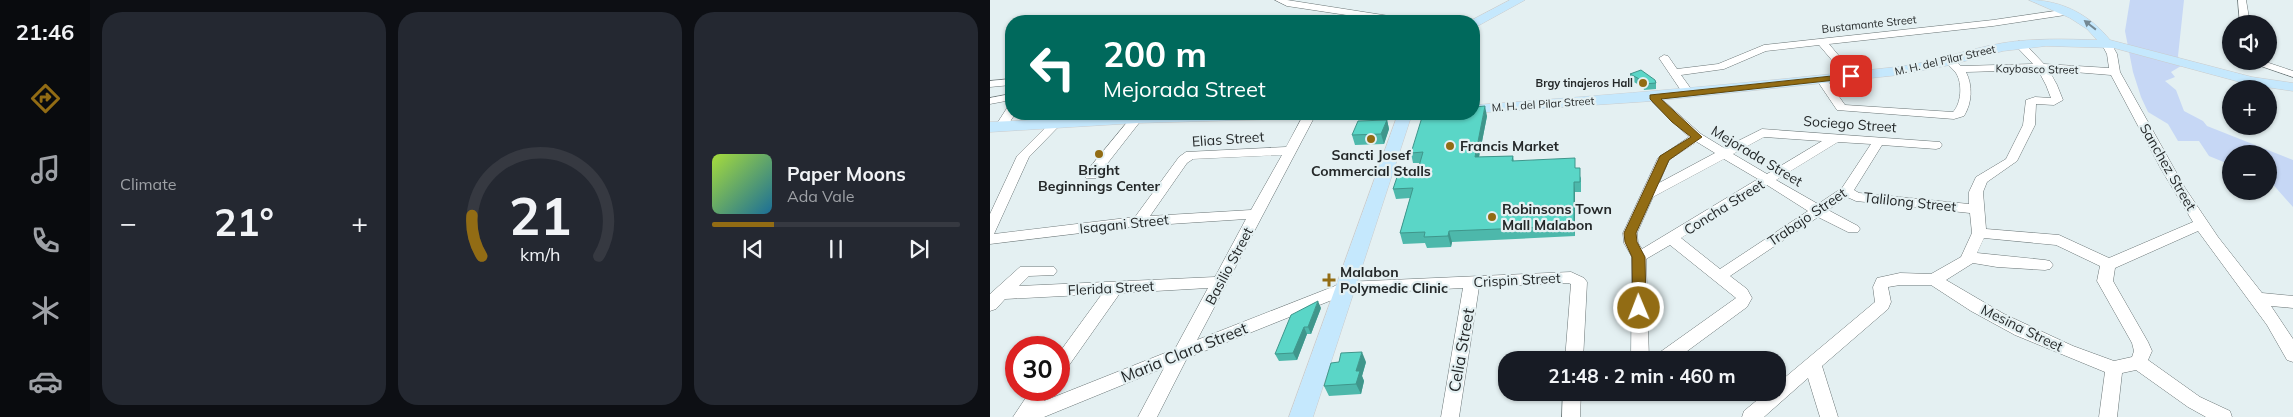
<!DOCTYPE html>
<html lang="en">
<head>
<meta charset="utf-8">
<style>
  body { margin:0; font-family:Mulish,sans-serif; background:#242831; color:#f1f3f6; height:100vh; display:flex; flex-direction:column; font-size:19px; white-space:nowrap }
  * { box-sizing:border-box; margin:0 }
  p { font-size:16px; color:#9ea1a6 }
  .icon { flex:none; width:28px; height:28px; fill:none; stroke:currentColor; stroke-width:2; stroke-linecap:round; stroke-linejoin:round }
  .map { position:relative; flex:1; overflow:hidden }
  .details { display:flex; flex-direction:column; gap:12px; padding:12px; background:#0d0f14; width:900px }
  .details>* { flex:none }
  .top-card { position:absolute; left:15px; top:15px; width:475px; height:105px; border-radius:20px; box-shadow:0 1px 4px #0004; background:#00695c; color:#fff; overflow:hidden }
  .fabs { position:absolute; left:1232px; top:15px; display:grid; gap:10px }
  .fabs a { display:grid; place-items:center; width:55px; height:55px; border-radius:50%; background:#171b24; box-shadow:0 1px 4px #0004; font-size:25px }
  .speed { position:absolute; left:15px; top:336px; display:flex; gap:10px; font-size:25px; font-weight:700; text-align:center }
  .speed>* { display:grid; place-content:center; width:65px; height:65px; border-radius:50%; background:#171b24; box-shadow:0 1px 4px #0004; line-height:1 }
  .speed .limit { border:8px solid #d22; background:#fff; color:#111 }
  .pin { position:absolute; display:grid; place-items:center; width:42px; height:42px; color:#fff; margin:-21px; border-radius:10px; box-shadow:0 2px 8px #0006 }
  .me { position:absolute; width:55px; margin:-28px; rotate:359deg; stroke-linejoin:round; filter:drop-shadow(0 0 4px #0008) }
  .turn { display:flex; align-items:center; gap:18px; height:105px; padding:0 15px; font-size:22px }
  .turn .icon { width:65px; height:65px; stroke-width:2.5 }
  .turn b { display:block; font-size:35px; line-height:42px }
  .big { font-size:38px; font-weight:700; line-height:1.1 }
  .details .widget { flex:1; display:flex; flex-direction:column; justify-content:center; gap:8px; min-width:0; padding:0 18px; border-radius:20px; background:#242831 }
  .details .dial { align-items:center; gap:0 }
  .dial svg { height:130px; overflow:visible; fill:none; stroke:#363941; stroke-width:7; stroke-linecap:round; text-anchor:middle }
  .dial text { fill:#f1f3f6; stroke:none }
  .song { display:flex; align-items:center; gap:15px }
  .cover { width:60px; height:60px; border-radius:8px; background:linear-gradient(135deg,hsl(80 70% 55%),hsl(200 70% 35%)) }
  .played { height:5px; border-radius:2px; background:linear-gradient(90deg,#926c14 25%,#363941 25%) }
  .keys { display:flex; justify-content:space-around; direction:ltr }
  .heat { display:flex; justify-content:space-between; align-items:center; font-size:28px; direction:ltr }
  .details .tiles { flex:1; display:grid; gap:12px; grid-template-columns:repeat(3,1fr) }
  .trip { position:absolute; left:508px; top:351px; width:288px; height:50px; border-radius:20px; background:#171b24; box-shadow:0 1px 4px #0004; font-weight:700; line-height:50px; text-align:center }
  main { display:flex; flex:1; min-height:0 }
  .dock { display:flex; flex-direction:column; width:90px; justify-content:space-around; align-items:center; background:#090b0e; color:#9ea1a6 }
  .dock .icon { width:35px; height:35px }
  .dock .current { color:#926c14 }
  .dock b { font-size:22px; color:#f1f3f6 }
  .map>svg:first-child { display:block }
  .water { fill:#c6d7f5 }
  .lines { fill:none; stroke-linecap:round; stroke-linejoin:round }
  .minor-casing { stroke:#6a7576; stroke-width:1 }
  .major-casing { stroke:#cacbcc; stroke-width:1 }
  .minor { fill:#fff; fill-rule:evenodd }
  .major { fill:#c5e8fd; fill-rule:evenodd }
  .wall { fill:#4db8ab }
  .shaded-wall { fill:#3f968b }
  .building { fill:#5ad6c7; stroke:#3f968b }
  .oneway { fill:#748893 }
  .route { fill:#926c14; stroke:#5f460d }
  .poi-dot { fill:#926c14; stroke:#e4f0f2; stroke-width:2 }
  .labels { text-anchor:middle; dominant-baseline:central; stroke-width:4.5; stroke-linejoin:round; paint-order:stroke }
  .far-street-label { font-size:11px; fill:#242829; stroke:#e4f0f2 }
  .far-poi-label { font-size:11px; font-weight:bold; fill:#242829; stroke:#e4f0f2; text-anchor:end }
  .street-label { font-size:14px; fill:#242829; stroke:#e4f0f2 }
  .poi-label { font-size:14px; font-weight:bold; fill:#242829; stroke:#e4f0f2; text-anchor:start }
  .near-street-label { font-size:16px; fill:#242829; stroke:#e4f0f2 }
</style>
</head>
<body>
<main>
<nav class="dock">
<b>21:46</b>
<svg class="icon current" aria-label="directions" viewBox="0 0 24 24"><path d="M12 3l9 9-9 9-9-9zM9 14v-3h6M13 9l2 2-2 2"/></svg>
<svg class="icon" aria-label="music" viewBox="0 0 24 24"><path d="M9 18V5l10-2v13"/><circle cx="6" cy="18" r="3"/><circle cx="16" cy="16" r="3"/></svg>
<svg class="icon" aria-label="phone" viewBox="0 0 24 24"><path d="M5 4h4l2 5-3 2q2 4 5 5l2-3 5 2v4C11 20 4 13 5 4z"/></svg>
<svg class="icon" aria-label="climate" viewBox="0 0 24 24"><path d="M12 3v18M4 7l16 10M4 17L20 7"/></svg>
<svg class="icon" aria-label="car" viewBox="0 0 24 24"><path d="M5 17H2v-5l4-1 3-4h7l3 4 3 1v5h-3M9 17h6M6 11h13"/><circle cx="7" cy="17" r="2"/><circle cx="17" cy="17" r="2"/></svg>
</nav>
<section class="details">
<div class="tiles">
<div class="widget"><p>Climate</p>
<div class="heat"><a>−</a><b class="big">21°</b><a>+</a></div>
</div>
<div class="widget dial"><svg viewBox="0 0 100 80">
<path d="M14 69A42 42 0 1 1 86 69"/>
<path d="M14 69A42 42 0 0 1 8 44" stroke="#926c14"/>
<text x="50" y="56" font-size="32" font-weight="700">21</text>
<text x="50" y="72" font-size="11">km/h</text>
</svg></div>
<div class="widget">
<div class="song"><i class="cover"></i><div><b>Paper Moons</b><p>Ada Vale</p></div></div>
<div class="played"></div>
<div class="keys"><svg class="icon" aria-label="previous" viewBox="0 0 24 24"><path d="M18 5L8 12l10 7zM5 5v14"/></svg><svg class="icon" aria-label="pause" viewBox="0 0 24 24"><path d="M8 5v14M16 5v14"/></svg><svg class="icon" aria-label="next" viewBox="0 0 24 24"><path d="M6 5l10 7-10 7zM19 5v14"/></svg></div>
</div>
</div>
</section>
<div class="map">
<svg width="1303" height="417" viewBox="0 0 1303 417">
  <rect width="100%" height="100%" fill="#e4f0f2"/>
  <path class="water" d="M1140 0H1194L1188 56 1191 66 1181 72 1185 77 1175 81 1186 90 1194 111 1213 121 1217 126 1303 160V207L1279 180V154H1241V165L1219 156 1209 141H1188L1178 124 1158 112 1151 97 1143 72 1135 31Z"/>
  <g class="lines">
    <g class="minor-casing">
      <path id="minor" d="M285 0H297L412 18 417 21H396L297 6Z
        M1248 0H1256L1260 24H1250Z
        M1079 9 1084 12 1082 14 1003 26 839 44 866 76 861 79 857 78 829 45 776 51 734 69 691 75 704 93 698 96 694 95 669 58 674 55 678 56 687 69 728 64 774 45 1003 20Z
        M1116 40 1120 41 1127 54 1130 72 1195 188 1228 237 1272 293 1303 296V308L1281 306 1303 339V362L1297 360 1277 325 1208 231 1125 268 1123 281 1158 342 1162 351 1158 360 1210 397 1240 411 1242 417H1216L1198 407 1146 370 1132 373 1127 417H1109L1115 372 1025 335 981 311 941 285H910L898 287 901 302 898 309 832 366 848 417H830L818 378 774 417H752L754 411 777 392H786V385L885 302 883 287 887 278 910 273 941 274 971 257 982 233 980 213 866 201 857 197 838 210 868 226 870 229 868 232H858L828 217 740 276 757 289 762 298 757 307 685 360H663L666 355 746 298 680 245 656 259 659 360H641L642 257 634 243 633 233 668 158 699 137 659 99 657 97 659 95H667L711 134 734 148 772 129 950 142 952 145 950 148 946 149 892 145 864 190 869 193 979 204V192L986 177 1016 159 1033 125 1036 100 1045 97 1061 98 1056 85 1048 70 976 72C983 86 982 103 974 116L964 119 847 110 826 79 827 77H835L855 105 963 112C971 104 973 84 966 73 963 69 958 65 955 61L956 59H964L971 66 1043 64 1024 44 1029 41 1038 47 1054 64 1119 68 1117 54 1111 43ZM1059 70 1121 75 1171 169 1203 222 1119 258 1069 235 996 229 993 192 997 182 1027 161 1045 125 1046 104 1064 105 1073 100 1067 85ZM774 137 832 141 777 174 743 154ZM707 142 725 153 669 183 679 160ZM848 142 881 144 852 188 828 204 786 180ZM734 159 768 179 652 249 648 243 647 233 663 197ZM777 185 818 211 730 269 691 238ZM994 238 1066 245 1110 266 1107 281 1142 343 1144 351 1142 357 1124 361 1083 346 1014 314 956 280 983 263 1007 267 1055 270 1060 269 1063 265 1060 261 1055 260 987 253Z
        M1256 61H1273L1303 71V77Z
        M21 79V85L0 87V81Z
        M21 94V100L0 104V98Z
        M21 107V114H25L16 128 12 129 8 128 6 125 17 108Z
        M144 114H156L106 178H96L95 175 96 172Z
        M314 114H326L207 340 355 282 581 272 594 278 597 282 593 360H575L581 284 578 283 489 287 469 417H451L473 288 357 294 197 358 167 417H148L174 368 54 417H23L41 390H60L54 401 185 349 218 288 130 293 75 371 69 373V353L112 294 15 299 6 309 0 311V294L30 267H64L67 271 64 275 39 276 29 286 225 277 256 219 149 226 0 244V214L27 156 62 121H70L72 123 70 125 39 157 4 234 145 217 189 157 196 152 296 147ZM292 155 261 210 160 216 197 163 203 159Z
        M573 392H591L590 417H572Z"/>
    </g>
    <g class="major-casing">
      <path id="major" d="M520 0H535L484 28V21H480Z
        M1039 0C1072 0 1100 15 1120 40L1262 77 1303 83V91L1261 85 1124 48 1056 46 1013 51 960 65 909 75 663 101 484 113V105C625 95 765 83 906 67 942 63 977 49 1013 43 1044 38 1075 39 1107 40L1097 29 1080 18Z
        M333 114 331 117 326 118 147 123 0 132V122L175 114Z
        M408 114H422L323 417H299Z"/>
    </g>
    <use href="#minor" class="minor"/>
    <use href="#major" class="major"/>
  </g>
  <path class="wall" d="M640 74 666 83V89L654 90 653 87 640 80Z
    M497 116 489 157 523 156 524 161 586 168 591 178V192H585V236L462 242 461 247 437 248 435 243 413 244 410 233 420 198 406 199 403 189 427 173 430 163H423L421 153Z
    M397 120 399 129 394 144 365 145 362 135Z
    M331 308 321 334H317L307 360 289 361 285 354Z
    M376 362 372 376 374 381 371 394 339 396 334 386Z"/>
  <path class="shaded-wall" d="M495 106 497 116 487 167 485 157Z
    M397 120 399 129 394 144 391 134Z
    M584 182 585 192V236L584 226Z
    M459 231 462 242 461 247 458 236Z
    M328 301 331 308 321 334 318 327Z
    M314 327 317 334 307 360 303 353Z
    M372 352 376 362 372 376 374 381 371 394 366 384V371Z"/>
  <path class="building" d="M651 70 665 80 666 83 654 84 653 81 640 74Z
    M495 106 485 157 523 156 522 161 585 158V168H590V182H584V226L459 231 458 236 434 237 435 232 410 233 423 188 403 189 408 174 427 173 433 152 421 153 433 114H484V107Z
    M397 120 391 134 362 135 368 121Z
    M328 301 318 327H314L303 353 285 354 301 315Z
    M372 352 366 371H370L366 384 334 386 341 363 349 362 351 353Z"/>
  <defs><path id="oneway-solid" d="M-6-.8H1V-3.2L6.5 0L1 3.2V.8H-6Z" transform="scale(1.25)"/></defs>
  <use class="oneway" href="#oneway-solid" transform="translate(1100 25) rotate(-142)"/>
  <path class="route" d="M861 74 864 75V78L671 99 712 137 679 160 646 233 647 242 655 257 656 308 654 312H645L643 308 642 257 635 242 634 233 670 156 701 137 682 122 660 99V95Z"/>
  <g class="poi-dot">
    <circle cx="653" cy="83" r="5"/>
    <circle cx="381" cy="139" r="5"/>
    <circle cx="460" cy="146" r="5"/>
    <circle cx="109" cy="154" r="5"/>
    <circle cx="502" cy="217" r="5"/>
    <path d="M336.5 272.5h5v5h5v5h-5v5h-5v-5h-5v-5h5z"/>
  </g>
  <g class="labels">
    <g class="far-street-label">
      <text transform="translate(879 24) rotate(-6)">Bustamante Street</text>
      <text transform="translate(955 60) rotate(-13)">M. H. del Pilar Street</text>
      <text transform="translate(1047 69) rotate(1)">Kaybasco Street</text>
      <text transform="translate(553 104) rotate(-4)">M. H. del Pilar Street</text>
    </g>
    <g class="far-poi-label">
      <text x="643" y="83">Brgy tinajeros Hall</text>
    </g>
    <g class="street-label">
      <text transform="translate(860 124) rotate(4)">Sociego Street</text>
      <text transform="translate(238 139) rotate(-4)">Elias Street</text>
      <text transform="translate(767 156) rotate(31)">Mejorada Street</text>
      <text transform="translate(1178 167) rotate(60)">Sanchez Street</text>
      <text transform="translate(920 202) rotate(6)">Talilong Street</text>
      <text transform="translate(734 207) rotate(-32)">Concha Street</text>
      <text transform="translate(817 217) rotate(-34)">Trabajo Street</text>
      <text transform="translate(134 224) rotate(-6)">Isagani Street</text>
      <text transform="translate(239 266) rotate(-62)">Basilio Street</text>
      <text transform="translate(527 280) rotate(-3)">Crispin Street</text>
      <text transform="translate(121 288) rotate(-3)">Flerida Street</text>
      <text transform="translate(1032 328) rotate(26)">Mesina Street</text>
    </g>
    <g class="poi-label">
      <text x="470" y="146">Francis Market</text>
      <text x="381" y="155" text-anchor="middle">Sancti Josef<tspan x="381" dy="16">Commercial Stalls</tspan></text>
      <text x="109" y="170" text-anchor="middle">Bright<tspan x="109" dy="16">Beginnings Center</tspan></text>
      <text x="512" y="209">Robinsons Town<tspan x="512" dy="16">Mall Malabon</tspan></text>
      <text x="350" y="272">Malabon<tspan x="350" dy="16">Polymedic Clinic</tspan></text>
    </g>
    <g class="near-street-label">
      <text transform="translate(471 350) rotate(-80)">Celia Street</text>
      <text transform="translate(194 352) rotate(-22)">Maria Clara Street</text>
    </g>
  </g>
</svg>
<div class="fabs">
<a><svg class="icon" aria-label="sound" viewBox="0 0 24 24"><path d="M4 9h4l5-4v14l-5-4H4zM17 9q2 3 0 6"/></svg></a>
<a>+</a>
<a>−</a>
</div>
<div class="speed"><div class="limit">30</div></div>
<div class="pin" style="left:861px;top:76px;background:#d93025"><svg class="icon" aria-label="arrive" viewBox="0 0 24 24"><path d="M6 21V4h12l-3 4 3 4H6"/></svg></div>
<svg class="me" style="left:649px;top:308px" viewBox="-20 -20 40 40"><circle r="17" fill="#926c14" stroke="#fff" stroke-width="3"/><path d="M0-11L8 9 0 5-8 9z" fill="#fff"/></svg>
<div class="trip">21:48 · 2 min · 460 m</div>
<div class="top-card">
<div class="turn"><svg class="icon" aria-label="left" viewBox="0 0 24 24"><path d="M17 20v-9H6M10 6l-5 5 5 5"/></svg><div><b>200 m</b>Mejorada Street</div></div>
</div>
</div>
</main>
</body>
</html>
